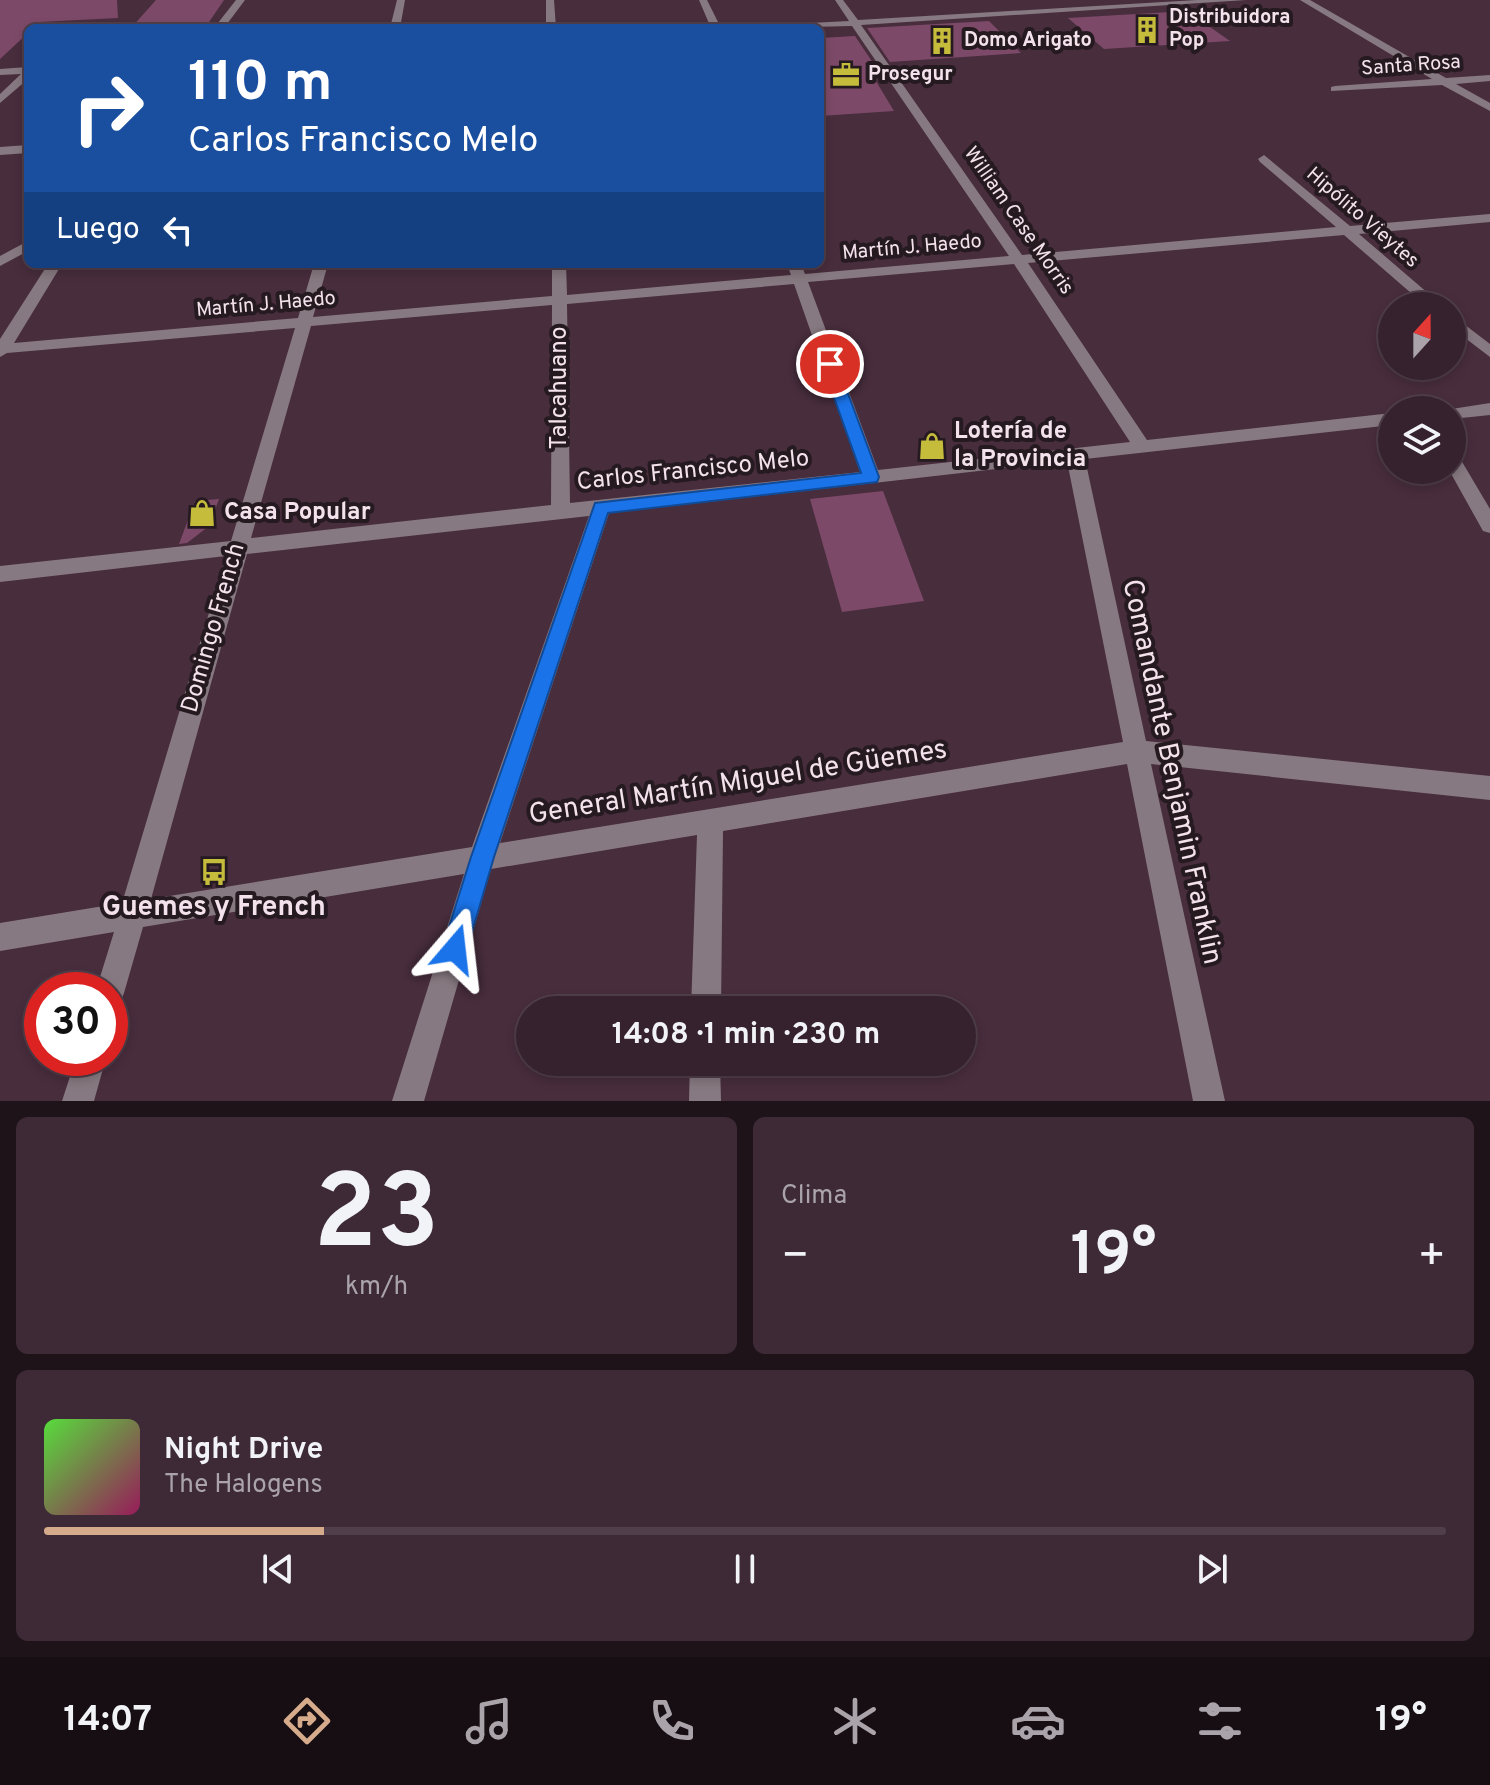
<!DOCTYPE html>
<html lang="es">
<head>
<meta charset="utf-8">
<style>
  body { margin:0; font-family:Overpass,sans-serif; background:#3d2a36; color:#f1f3f6; height:100vh; display:flex; flex-direction:column; font-size:30px; white-space:nowrap }
  * { box-sizing:border-box; margin:0 }
  p { font-size:26px; color:#aaa4aa }
  .icon { flex:none; width:44px; height:44px; fill:none; stroke:currentColor; stroke-width:2; stroke-linecap:round; stroke-linejoin:round }
  .map { position:relative; height:1101px; overflow:hidden }
  .sheet { display:flex; flex-direction:column; gap:16px; padding:16px; background:#1e1319; flex:1 }
  .sheet>* { flex:none }
  .hud { position:absolute; left:24px; top:24px; width:800px; height:244px; border-radius:12px; box-shadow:0 4px 12px #0003,0 0 0 2px #503f4a; background:#1a4fa0; color:#fff; overflow:hidden }
  .needle { width:52px; rotate:21deg }
  .fabs { position:absolute; left:1378px; top:292px; display:grid; gap:16px }
  .fabs a { display:grid; place-items:center; width:88px; height:88px; border-radius:50%; background:#36222e; box-shadow:0 4px 12px #0003,0 0 0 2px #503f4a; font-size:40px }
  .speed { position:absolute; left:24px; top:972px; display:flex; gap:16px; font-size:40px; font-weight:700; text-align:center }
  .speed>* { display:grid; place-content:center; width:104px; height:104px; border-radius:50%; background:#36222e; box-shadow:0 4px 12px #0003,0 0 0 2px #503f4a; line-height:1 }
  .speed .limit { border:12px solid #d22; background:#fff; color:#111 }
  .pin { position:absolute; display:grid; place-items:center; width:68px; height:68px; color:#fff; margin:-34px; border:4px solid #fff; border-radius:50%; box-shadow:0 2px 8px #0007 }
  .me { position:absolute; width:88px; margin:-44px; rotate:17deg; stroke-linejoin:round; filter:drop-shadow(0 0 6px #0008) }
  .turn { display:flex; align-items:center; gap:28px; height:168px; padding:0 32px; font-size:36px }
  .turn .icon { width:104px; height:104px; stroke-width:2.5 }
  .turn b { display:block; font-size:56px; line-height:68px }
  .then { display:flex; align-items:center; height:76px; padding:0 32px; background:#0003; gap:16px; font-size:30px }
  .big { font-size:60px; font-weight:700; line-height:1.1 }
  .sheet .widget { flex:1; display:flex; flex-direction:column; justify-content:center; gap:12px; min-width:0; padding:0 28px; border-radius:12px; background:#3d2a36 }
  .sheet .dial { align-items:center; gap:0 }
  .dial b { font-size:104px; line-height:1 }
  .song { display:flex; align-items:center; gap:24px }
  .cover { width:96px; height:96px; border-radius:12px; background:linear-gradient(135deg,hsl(110 70% 55%),hsl(330 70% 35%)) }
  .played { height:8px; border-radius:4px; background:linear-gradient(90deg,#d6ab8b 20%,#503f4a 20%) }
  .keys { display:flex; justify-content:space-around; direction:ltr }
  .heat { display:flex; justify-content:space-between; align-items:center; font-size:44px; direction:ltr }
  .sheet .tiles { flex:1; display:grid; gap:16px; grid-template-columns:1fr 1fr }
  .widget:last-child { grid-column:span 2 }
  .trip { position:absolute; left:516px; top:996px; width:460px; height:80px; border-radius:40px; background:#36222e; box-shadow:0 4px 12px #0003,0 0 0 2px #503f4a; font-weight:700; line-height:80px; text-align:center }
  .dock { display:flex; height:128px; justify-content:space-around; align-items:center; background:#160e12; color:#aaa4aa }
  .dock .icon { width:56px; height:56px }
  .dock .current { color:#d6ab8b }
  .dock b { font-size:36px; color:#f1f3f6 }
  .map>svg:first-child { display:block }
  .building { fill:#7d4968 }
  .lines { fill:none; stroke-linecap:round; stroke-linejoin:round }
  .minor { fill:#877981; fill-rule:evenodd }
  .route { fill:#1a73e8; stroke:#114b97; stroke-width:2 }
  .labels { text-anchor:middle; dominant-baseline:central; stroke-width:8; stroke-linejoin:round; paint-order:stroke }
  .far-poi-label { font-size:20px; font-weight:bold; fill:#f3e1eb; stroke:#261a21; text-anchor:start }
  .far-street-label { font-size:20px; fill:#f3e1eb; stroke:#261a21 }
  .street-label { font-size:24px; fill:#f3e1eb; stroke:#261a21 }
  .poi-label { font-size:24px; font-weight:bold; fill:#f3e1eb; stroke:#261a21; text-anchor:start }
  .near-street-label { font-size:28px; fill:#f3e1eb; stroke:#261a21 }
  .near-poi-label { font-size:28px; font-weight:bold; fill:#f3e1eb; stroke:#261a21 }
</style>
</head>
<body>
<div class="map">
<svg width="1490" height="1101" viewBox="0 0 1490 1101">
  <rect width="100%" height="100%" fill="#482d3d"/>
  <path class="building" d="M0 0H117L118 18 40 22 33 28H28V33L0 59Z
    M156 0H224L205 28H131Z
    M1187 11 1230 41 1104 49 1068 18Z
    M989 21 1021 53 890 62 867 28Z
    M855 36 873 63H865L894 111 820 116V38Z
    M883 491 924 601 842 612 810 499Z
    M219 499 209 526 187 543 179 544 195 501Z"/>
  <g class="lines">
    <path class="minor" d="M236 0H245L224 28H214Z
      M397 0H405L400 28H390Z
      M546 0H554L556 28H546Z
      M699 0H707L721 28H711Z
      M835 0H843L858 20 1197 0H1246L861 25 1022 255 1336 227 1260 162 1258 159 1264 155 1350 226 1490 214V222L1359 234 1443 306H1426L1344 235 1028 263 1147 440 1392 413V425L1085 459 1146 741 1490 776V800L1151 764 1225 1101H1193L1127 764 723 831 721 1010H691L697 835 491 869 424 1101H392L464 874 143 927 124 993 120 1003 110 1007V990H96L114 932 0 951V923L122 903 226 556 0 582V566L231 541 295 328 7 353 0 357V339L48 264H62L14 343 298 318 314 264H328L313 317 552 296V264H566L567 295 791 275 787 264H801L805 274 1009 256 852 26 766 28 771 25 849 21ZM1014 264 1130 442 878 470 808 282ZM794 284 860 472 570 503 567 304ZM552 305 551 505 251 538 311 326ZM1067 461 1123 742 500 843 609 513ZM589 516 472 847 151 899 247 554Z
      M1300 0H1310L1446 78 1490 75V81L1456 84 1490 103V111L1442 85 1331 91V87L1335 86 1432 79Z
      M28 67V79L0 103V94L21 74 0 75V69Z
      M28 145V153L0 155V147Z
      M28 241V251L0 266V256Z
      M1452 315 1490 344V357L1452 328Z
      M1490 403V415L1452 419V410H1445Z
      M1452 453 1458 455 1490 509V533L1483 531 1449 470H1452Z
      M76 1058H106L94 1101H62Z
      M690 1062H720L721 1101H689Z"/>
  </g>
  <path class="route" d="M830 359 837 364 879 477 877 482 608 513 494 857 467 949 464 958 455 961 446 958 442 949 471 857 595 503 861 473 822 364Z"/>
  <defs>
    <g id="building-bare" transform="scale(2.16)"><path d="M-4-6H4V6H1V3H-1V6H-4ZM-2.5-4.3h1.7v1.8h-1.7ZM.8-4.3h1.7v1.8H.8ZM-2.5-1h1.7V.8h-1.7ZM.8-1h1.7V.8H.8Z" fill="#c6bc3c" stroke="#261a21" stroke-width="2.5" paint-order="stroke"/></g>
    <g id="office-bare" transform="scale(2.16)"><path d="M-6-3h4V-5.5h4V-3h4V5H-6ZM-1-4.5V-3h2v-1.5ZM-6 0V1H6V0Z" fill="#c6bc3c" stroke="#261a21" stroke-width="2.5" paint-order="stroke"/></g>
    <g id="shop-bare" transform="scale(2.16)"><path d="M-5-2.5h2.3a2.7 3.5 0 0 1 5.4 0H5L5.5 6h-11ZM-1.5-2.5h3a1.5 2.3 0 0 0-3 0Z" fill="#c6bc3c" stroke="#261a21" stroke-width="2.5" paint-order="stroke"/></g>
    <g id="bus-bare" transform="scale(2.16)"><path d="M-5-6H5V4H4V6H2V4H-2V6H-4V4H-5ZM-3.5-4V0h7V-4ZM-3.5 1.2v1.5H-2V1.2ZM2 1.2v1.5H3.5V1.2Z" fill="#c6bc3c" stroke="#261a21" stroke-width="2.5" paint-order="stroke"/></g>
  </defs>
  <g fill-rule="evenodd">
    <use href="#building-bare" x="1147" y="30"/>
    <use href="#building-bare" x="942" y="41"/>
    <use href="#office-bare" x="846" y="75"/>
    <use href="#shop-bare" x="932" y="446"/>
    <use href="#shop-bare" x="202" y="513"/>
    <use href="#bus-bare" x="214" y="872"/>
  </g>
  <g class="labels">
    <g class="far-poi-label">
      <text x="1169" y="18">Distribuidora<tspan x="1169" dy="23">Pop</tspan></text>
      <text x="964" y="41">Domo Arigato</text>
      <text x="868" y="75">Prosegur</text>
    </g>
    <g class="far-street-label">
      <text transform="translate(1411 66) rotate(-4)">Santa Rosa</text>
      <text transform="translate(1362 218) rotate(41)">Hipólito Vieytes</text>
      <text transform="translate(1018 221) rotate(55)">William Case Morris</text>
      <text transform="translate(912 248) rotate(-5)">Martín J. Haedo</text>
      <text transform="translate(266 305) rotate(-5)">Martín J. Haedo</text>
    </g>
    <g class="street-label">
      <text transform="translate(560 388) rotate(-90)">Talcahuano</text>
      <text transform="translate(693 471) rotate(-6)">Carlos Francisco Melo</text>
      <text transform="translate(214 628) rotate(-74)">Domingo French</text>
    </g>
    <g class="poi-label">
      <text x="954" y="432">Lotería de<tspan x="954" dy="28">la Provincia</tspan></text>
      <text x="224" y="513">Casa Popular</text>
    </g>
    <g class="near-street-label">
      <text transform="translate(1171 772) rotate(78)">Comandante Benjamin Franklin</text>
      <text transform="translate(738 783) rotate(-9)">General Martín Miguel de Güemes</text>
    </g>
    <g class="near-poi-label">
      <text x="214" y="908">Guemes y French</text>
    </g>
  </g>
</svg>
<div class="fabs">
<a><svg class="needle" viewBox="-14 -14 28 28"><path d="M0-13l5 13h-10z" fill="#e53935"/><path d="M0 13l5-13h-10z" fill="#aaa4aa"/></svg></a>
<a><svg class="icon" aria-label="layers" viewBox="0 0 24 24"><path d="M12 4l9 5-9 5-9-5zM3 14l9 5 9-5"/></svg></a>
</div>
<div class="speed"><div class="limit">30</div></div>
<div class="pin" style="left:830px;top:364px;background:#d93025"><svg class="icon" aria-label="arrive" viewBox="0 0 24 24"><path d="M6 21V4h12l-3 4 3 4H6"/></svg></div>
<svg class="me" style="left:455px;top:949px" viewBox="-20 -20 40 40"><path d="M0-17L14 15 0 8-14 15z" fill="#1a73e8" stroke="#fff" stroke-width="4"/></svg>
<div class="trip">14:08 · 1 min · 230 m</div>
<div class="hud">
<div class="turn"><svg class="icon" aria-label="right" viewBox="0 0 24 24"><path d="M7 20v-9h11M14 6l5 5-5 5"/></svg><div><b>110 m</b>Carlos Francisco Melo</div></div>
<div class="then">Luego<svg class="icon" aria-label="left" viewBox="0 0 24 24"><path d="M17 20v-9H6M10 6l-5 5 5 5"/></svg></div>
</div>
</div>
<section class="sheet">
<div class="tiles">
<div class="widget dial"><b>23</b><p>km/h</p></div>
<div class="widget"><p>Clima</p>
<div class="heat"><a>−</a><b class="big">19°</b><a>+</a></div>
</div>
<div class="widget">
<div class="song"><i class="cover"></i><div><b>Night Drive</b><p>The Halogens</p></div></div>
<div class="played"></div>
<div class="keys"><svg class="icon" aria-label="previous" viewBox="0 0 24 24"><path d="M18 5L8 12l10 7zM5 5v14"/></svg><svg class="icon" aria-label="pause" viewBox="0 0 24 24"><path d="M8 5v14M16 5v14"/></svg><svg class="icon" aria-label="next" viewBox="0 0 24 24"><path d="M6 5l10 7-10 7zM19 5v14"/></svg></div>
</div>
</div>
</section>
<nav class="dock">
<b>14:07</b>
<svg class="icon current" aria-label="directions" viewBox="0 0 24 24"><path d="M12 3l9 9-9 9-9-9zM9 14v-3h6M13 9l2 2-2 2"/></svg>
<svg class="icon" aria-label="music" viewBox="0 0 24 24"><path d="M9 18V5l10-2v13"/><circle cx="6" cy="18" r="3"/><circle cx="16" cy="16" r="3"/></svg>
<svg class="icon" aria-label="phone" viewBox="0 0 24 24"><path d="M5 4h4l2 5-3 2q2 4 5 5l2-3 5 2v4C11 20 4 13 5 4z"/></svg>
<svg class="icon" aria-label="climate" viewBox="0 0 24 24"><path d="M12 3v18M4 7l16 10M4 17L20 7"/></svg>
<svg class="icon" aria-label="car" viewBox="0 0 24 24"><path d="M5 17H2v-5l4-1 3-4h7l3 4 3 1v5h-3M9 17h6M6 11h13"/><circle cx="7" cy="17" r="2"/><circle cx="17" cy="17" r="2"/></svg>
<svg class="icon" aria-label="filters" viewBox="0 0 24 24"><path d="M4 7h16M4 17h16"/><circle cx="9" cy="7" r="2"/><circle cx="15" cy="17" r="2"/></svg>
<b>19°</b>
</nav>
</body>
</html>
